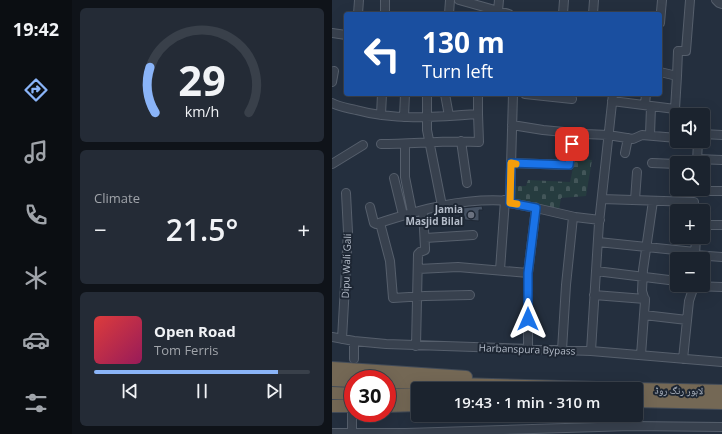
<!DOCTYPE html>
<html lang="en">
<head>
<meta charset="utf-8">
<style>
  body { margin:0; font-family:"Open Sans","Noto Naskh Arabic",sans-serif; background:#242b36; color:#f1f3f6; height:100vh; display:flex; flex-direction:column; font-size:15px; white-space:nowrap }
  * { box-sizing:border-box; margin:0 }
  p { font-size:13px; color:#a0a4aa }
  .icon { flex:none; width:22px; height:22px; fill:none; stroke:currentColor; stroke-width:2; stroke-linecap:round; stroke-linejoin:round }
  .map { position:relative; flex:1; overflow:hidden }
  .drawer { display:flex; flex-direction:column; gap:8px; padding:8px; background:#0f1319; width:260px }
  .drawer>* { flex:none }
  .top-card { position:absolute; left:12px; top:12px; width:318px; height:84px; border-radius:4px; box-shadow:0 4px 16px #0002,0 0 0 1px #39404a; background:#1a4fa0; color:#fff; overflow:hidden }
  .fabs { position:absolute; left:338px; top:108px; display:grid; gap:8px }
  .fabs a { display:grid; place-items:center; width:40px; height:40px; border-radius:4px; background:#1b232e; box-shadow:0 4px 16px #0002,0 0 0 1px #39404a; font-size:20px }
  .speed { position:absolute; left:12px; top:370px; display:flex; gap:8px; font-size:20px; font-weight:700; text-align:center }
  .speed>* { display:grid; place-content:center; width:52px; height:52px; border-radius:50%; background:#1b232e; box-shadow:0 4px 16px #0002,0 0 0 1px #39404a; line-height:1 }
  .speed .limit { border:6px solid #d22; background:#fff; color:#111 }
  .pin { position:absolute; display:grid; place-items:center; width:34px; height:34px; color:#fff; margin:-17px; border-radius:8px; box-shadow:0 2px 6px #0006 }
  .me { position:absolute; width:44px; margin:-22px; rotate:0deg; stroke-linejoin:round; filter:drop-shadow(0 0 3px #0008) }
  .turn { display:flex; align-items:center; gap:14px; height:84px; padding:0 12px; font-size:18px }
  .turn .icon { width:52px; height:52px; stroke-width:2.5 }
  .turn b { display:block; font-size:28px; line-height:34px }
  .big { font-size:30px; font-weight:600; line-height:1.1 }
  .drawer .tile { flex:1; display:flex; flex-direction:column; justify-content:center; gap:6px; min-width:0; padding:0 14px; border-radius:6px; background:#242b36 }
  .drawer .dial { align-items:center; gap:0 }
  .dial svg { height:104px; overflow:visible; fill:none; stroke:#39404a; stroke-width:7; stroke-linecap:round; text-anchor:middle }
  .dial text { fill:#f1f3f6; stroke:none }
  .song { display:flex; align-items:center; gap:12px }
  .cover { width:48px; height:48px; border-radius:6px; background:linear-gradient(135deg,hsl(0 70% 55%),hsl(330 70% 35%)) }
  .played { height:4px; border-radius:2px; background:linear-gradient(90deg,#8ab4f8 85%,#39404a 85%) }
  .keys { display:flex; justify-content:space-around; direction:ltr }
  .heat { display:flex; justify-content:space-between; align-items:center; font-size:22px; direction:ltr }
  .trip { position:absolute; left:79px; top:382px; width:232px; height:40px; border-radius:4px; background:#1b232e; box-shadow:0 4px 16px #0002,0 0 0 1px #39404a; font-weight:600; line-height:40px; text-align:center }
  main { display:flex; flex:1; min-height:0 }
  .tab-bar { display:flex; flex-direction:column; width:72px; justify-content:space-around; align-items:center; background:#0b0e12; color:#a0a4aa }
  .tab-bar .icon { width:28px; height:28px }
  .tab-bar .on { color:#8ab4f8 }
  .tab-bar b { font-size:18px; color:#f1f3f6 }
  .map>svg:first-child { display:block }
  .cemetery { fill:url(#cemetery-stones) }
  .building { fill:#455162; stroke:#1f2835 }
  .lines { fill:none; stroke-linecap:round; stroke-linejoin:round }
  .minor-casing { stroke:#565f6c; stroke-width:10 }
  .highway-casing { stroke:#434c59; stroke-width:14 }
  .minor { stroke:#38414e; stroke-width:8 }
  .highway { stroke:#746855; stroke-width:12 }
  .route-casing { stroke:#114b97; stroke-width:10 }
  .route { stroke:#1a73e8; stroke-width:7 }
  .slow { stroke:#f59e0b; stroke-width:7 }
  .worship-dot { fill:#6b7280; stroke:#1d2633; stroke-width:1.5 }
  .labels { text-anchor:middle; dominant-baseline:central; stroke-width:4; stroke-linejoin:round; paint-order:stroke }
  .poi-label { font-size:10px; font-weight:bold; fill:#b4bcc9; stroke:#1d2633; text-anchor:end }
  .street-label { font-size:10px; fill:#b4bcc9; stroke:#1d2633 }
</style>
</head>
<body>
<main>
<nav class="tab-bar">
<b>19:42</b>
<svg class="icon on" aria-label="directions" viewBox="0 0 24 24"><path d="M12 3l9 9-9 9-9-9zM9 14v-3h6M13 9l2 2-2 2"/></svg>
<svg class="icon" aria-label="music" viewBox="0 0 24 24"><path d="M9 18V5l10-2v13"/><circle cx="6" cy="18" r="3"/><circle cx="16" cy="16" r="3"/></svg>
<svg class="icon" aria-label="phone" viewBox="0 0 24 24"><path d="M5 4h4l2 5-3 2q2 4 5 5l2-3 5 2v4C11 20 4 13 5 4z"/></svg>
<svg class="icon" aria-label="climate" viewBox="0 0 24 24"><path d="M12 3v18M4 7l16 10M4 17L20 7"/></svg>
<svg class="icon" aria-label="car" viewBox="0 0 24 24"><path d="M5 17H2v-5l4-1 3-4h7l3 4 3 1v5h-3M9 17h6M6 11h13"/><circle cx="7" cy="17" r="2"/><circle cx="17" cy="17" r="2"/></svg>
<svg class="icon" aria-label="filters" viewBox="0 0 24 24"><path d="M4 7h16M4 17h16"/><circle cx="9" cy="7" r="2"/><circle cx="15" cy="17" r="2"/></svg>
</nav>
<section class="drawer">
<div class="tile dial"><svg viewBox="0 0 100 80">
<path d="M14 69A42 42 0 1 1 86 69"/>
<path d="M14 69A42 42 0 0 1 10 34" stroke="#8ab4f8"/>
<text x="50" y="56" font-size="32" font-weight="700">29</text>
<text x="50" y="72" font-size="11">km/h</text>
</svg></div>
<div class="tile"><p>Climate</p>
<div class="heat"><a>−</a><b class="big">21.5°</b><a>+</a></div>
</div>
<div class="tile">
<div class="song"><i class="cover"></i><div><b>Open Road</b><p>Tom Ferris</p></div></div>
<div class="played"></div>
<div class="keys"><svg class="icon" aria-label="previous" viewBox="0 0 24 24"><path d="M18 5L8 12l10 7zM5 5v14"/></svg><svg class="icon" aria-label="pause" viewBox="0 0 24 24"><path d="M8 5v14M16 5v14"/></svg><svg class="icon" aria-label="next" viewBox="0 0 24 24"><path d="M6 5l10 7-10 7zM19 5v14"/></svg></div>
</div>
</section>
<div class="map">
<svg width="390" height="434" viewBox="0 0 390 434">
  <defs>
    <pattern id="cemetery-stones" width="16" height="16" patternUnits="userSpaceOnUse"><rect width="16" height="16" fill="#263c3f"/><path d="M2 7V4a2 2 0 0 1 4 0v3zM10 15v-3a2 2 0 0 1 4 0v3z" fill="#435659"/></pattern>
  </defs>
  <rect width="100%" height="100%" fill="#242f3e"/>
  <path class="cemetery" d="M243 158 260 160 254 196 229 198 227 210 181 200V186H194L196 180 238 182Z"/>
  <path class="building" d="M150 206 151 210H147V221L133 220 130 208Z"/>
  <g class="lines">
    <g class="minor-casing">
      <path id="minor" d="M127 0 177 14
        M384 0 387 3 390 4
        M166 11 167 0
        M26 14 27 0
        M53 14V0
        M117 14 118 0
        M231 14 232 0
        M261 14 262 0
        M328 23 330 0
        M0 33 14 35
        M328 72 345 76 346 51H354L358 0
        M0 82 2 71
        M95 94V130L110 206
        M113 94 117 116
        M181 94 178 203 204 208 196 273V350
        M193 94 240 99
        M280 101 343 109 345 76
        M0 103C7 107 16 108 24 110 64 121 105 117 146 114V94
        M313 105 314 94
        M49 115 50 94
        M72 117 73 94
        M180 125 211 130 253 134 276 135 301 139 310 135 345 138
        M371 134 390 135
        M318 135 319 106
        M129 141 135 183
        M49 144C82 144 114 140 147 142L146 114
        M73 144V177L80 212
        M293 153 296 138
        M365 159 390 160
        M365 162 366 141
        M179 163 237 165 242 133
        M320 163 345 164
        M0 164 31 145
        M62 178 71 215
        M362 191H390
        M270 199 362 202
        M303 200 305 172
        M38 207 42 223 44 224C87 210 132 197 178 201
        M204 208 243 217 268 220
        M48 223 58 261 61 298 93 296 138 295
        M371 225H390
        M93 238 141 235
        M266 242 363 252
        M363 255 390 257
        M363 256 364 237
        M86 269 126 267 196 273
        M168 270 173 200
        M264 271 345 281
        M361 286 390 287
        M262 295 313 299
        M312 315 355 320
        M0 337 22 341 54 344 259 351 390 362
        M10 339 16 232 14 193
        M84 346 86 254 88 252 93 250V248L91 210
        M230 350 234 285 241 217
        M259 351 267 223 281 94
        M309 355 313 301 310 291 311 270 321 201
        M22 359V341
        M351 359 357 301 360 292 361 285
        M20 414V432
        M0 433H74L299 426 390 427"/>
    </g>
    <g class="highway-casing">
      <path id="highway" d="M0 368 134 377
        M0 380 21 381
        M55 382 301 389
        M304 389 390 391
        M0 393 21 394
        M55 395H86
        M304 401 390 403
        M0 406H21
        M55 406 86 405"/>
    </g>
    <use href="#minor" class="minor"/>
    <use href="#highway" class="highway"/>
  </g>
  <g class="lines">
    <g class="route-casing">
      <path id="route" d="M196 319V273L204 208 178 203 179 163 237 165 240 144"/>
    </g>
    <use href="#route" class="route"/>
    <path class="slow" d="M184 164 179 163 178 203 185 204"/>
  </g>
  <circle class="worship-dot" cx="139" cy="215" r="4"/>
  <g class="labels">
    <g class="poi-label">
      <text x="131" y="209">Jamia<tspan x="131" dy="12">Masjid Bilal</tspan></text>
    </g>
    <g class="street-label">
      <text transform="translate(14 266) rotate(-88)">Dipu Wali Gali</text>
      <text transform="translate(195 349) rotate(2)">Harbanspura Bypass</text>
      <text transform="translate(347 390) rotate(1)">لاہور رنگ روڈ</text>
    </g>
  </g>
</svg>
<div class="fabs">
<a><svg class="icon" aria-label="sound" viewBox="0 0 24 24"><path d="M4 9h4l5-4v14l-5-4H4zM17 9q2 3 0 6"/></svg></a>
<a><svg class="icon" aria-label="search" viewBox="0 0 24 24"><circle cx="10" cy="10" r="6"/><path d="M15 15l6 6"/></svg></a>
<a>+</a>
<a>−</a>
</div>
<div class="speed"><div class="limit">30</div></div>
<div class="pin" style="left:240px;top:144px;background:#d93025"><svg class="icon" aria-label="arrive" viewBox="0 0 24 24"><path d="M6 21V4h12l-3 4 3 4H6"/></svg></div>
<svg class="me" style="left:196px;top:319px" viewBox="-20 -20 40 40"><path d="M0-17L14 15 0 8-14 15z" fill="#1a73e8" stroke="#fff" stroke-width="4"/></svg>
<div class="trip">19:43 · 1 min · 310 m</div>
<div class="top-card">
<div class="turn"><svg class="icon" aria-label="left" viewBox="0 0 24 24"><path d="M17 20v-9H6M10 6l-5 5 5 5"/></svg><div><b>130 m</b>Turn left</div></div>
</div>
</div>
</main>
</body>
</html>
